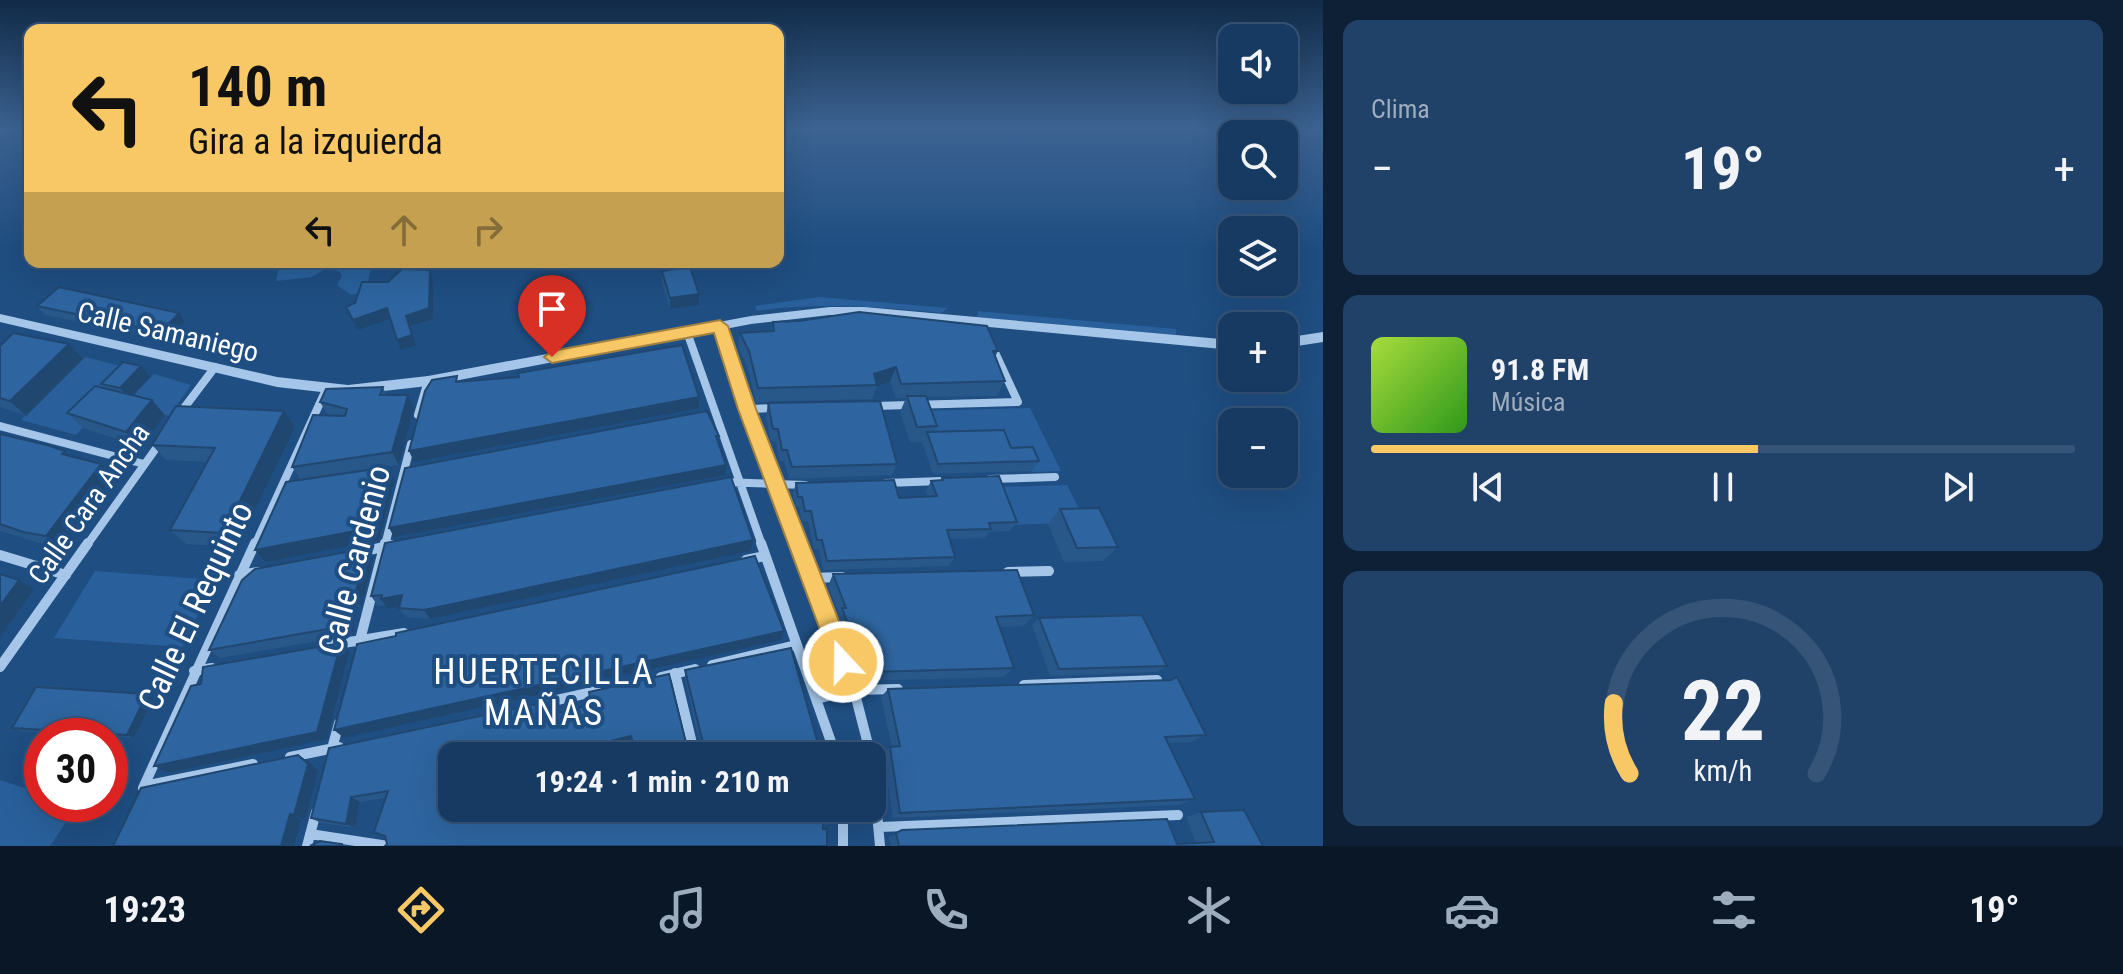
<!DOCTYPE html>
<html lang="es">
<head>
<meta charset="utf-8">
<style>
  body { margin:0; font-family:"Roboto Condensed",sans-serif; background:#204168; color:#f1f3f6; height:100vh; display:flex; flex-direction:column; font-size:30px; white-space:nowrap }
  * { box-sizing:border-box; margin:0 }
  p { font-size:26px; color:#9eadbe }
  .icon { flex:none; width:44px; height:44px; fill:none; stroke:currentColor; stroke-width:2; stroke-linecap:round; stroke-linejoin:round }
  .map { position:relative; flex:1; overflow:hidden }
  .drawer { display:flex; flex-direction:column; gap:20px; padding:20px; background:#0d2036; width:800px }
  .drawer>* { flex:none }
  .top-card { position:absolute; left:24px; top:24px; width:760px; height:244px; border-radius:16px; box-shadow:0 8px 32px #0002,0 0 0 2px #365477; background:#f7c865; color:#111; overflow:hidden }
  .fabs { position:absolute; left:1218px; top:24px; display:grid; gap:16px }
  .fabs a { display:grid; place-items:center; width:80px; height:80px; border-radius:16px; background:#173a62; box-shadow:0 8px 32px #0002,0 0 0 2px #365477; font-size:40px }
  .speed { position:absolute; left:24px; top:718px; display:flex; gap:16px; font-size:40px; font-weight:700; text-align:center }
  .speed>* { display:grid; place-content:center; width:104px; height:104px; border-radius:50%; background:#173a62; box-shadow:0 8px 32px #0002,0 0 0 2px #365477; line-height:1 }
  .speed .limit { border:12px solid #d22; background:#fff; color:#111 }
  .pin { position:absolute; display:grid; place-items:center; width:68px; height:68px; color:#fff; margin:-82px -34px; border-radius:50% 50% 50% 0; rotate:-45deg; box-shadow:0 0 8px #0007 }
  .pin .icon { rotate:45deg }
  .me { position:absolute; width:88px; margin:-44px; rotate:339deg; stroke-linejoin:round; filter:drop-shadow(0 0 6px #0008) }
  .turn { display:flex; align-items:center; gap:28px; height:168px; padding:0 32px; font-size:36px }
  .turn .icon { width:104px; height:104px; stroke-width:2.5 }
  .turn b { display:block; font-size:56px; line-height:68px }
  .lanes { display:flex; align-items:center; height:76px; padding:0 32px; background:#0003; justify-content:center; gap:40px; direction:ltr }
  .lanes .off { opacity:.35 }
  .big { font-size:60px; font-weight:700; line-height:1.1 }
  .drawer .widget { flex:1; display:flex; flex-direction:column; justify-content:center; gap:12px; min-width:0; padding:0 28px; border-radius:16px; background:#204168 }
  .drawer .dial { align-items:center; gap:0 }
  .dial svg { height:208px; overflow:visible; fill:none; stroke:#365477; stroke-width:7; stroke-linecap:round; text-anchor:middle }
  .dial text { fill:#f1f3f6; stroke:none }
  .song { display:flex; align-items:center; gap:24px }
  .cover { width:96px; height:96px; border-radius:12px; background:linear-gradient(135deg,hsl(80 70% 55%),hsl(110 70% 35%)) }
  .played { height:8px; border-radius:4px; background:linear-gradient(90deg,#f7c865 55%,#365477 55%) }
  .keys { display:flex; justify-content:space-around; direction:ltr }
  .heat { display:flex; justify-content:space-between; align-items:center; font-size:44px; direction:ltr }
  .trip { position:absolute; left:438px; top:742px; width:448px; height:80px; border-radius:16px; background:#173a62; box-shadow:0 8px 32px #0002,0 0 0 2px #365477; font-weight:700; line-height:80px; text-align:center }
  .dock { display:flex; height:128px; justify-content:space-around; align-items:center; background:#091727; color:#9eadbe }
  .dock .icon { width:56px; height:56px }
  .dock .current { color:#f7c865 }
  .dock b { font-size:36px; color:#f1f3f6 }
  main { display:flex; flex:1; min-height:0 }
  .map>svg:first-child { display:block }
  .green { fill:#29609b }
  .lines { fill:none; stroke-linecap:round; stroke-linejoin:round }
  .minor-far1 { stroke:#a5c6e9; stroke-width:8 }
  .minor { stroke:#a5c6e9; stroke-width:10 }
  .tertiary { fill:#a5c6e9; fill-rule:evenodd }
  .wall { fill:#28578a }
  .shaded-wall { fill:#204770 }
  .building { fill:#2e65a0; stroke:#204770; stroke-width:2 }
  .route { fill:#f7c865; stroke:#a18242; stroke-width:2 }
  .labels { text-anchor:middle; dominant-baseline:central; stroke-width:8; stroke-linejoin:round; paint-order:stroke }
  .street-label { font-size:28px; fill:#fff; stroke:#1f4e82 }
  .near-street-label { font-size:34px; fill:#fff; stroke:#1f4e82 }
  .near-neighbourhood-label { font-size:36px; letter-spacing:2px; fill:#fff; stroke:#1f4e82 }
</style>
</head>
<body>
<main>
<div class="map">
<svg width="1323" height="846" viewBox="0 0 1323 846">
  <rect width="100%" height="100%" fill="#1f4e82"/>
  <path class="green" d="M280 262H326L325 269 312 277 276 281Z
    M331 262H373L365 292 351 295 337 285 342 276 340 272 330 269Z
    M819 297 948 308 941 313C879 307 819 302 757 311L755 306Z
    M978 311 1176 329V335L977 317Z
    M85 357 136 370 76 435 21 420Z
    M154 374 191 385 169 416 124 405Z
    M1030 408 1061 471 1032 472 1026 458H1015L1008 440 929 442 918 411Z
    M1067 485 1086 522 1007 525 993 487Z
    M95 571 215 580 182 647 54 638Z
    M0 780 42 794V804L77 806 50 846H0Z"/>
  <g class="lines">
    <path class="minor-far1" d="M720 326 747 409 799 545
      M687 332 762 545
      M874 406 1018 402 992 346
      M747 409 776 408
      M181 412 215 367
      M418 415 428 381
      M0 426 144 464
      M990 479 1055 477
      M723 482 805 485
      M886 483 941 481
      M87 545 162 440
      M255 545 324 394
      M385 545 411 444"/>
    <path class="minor" d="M761 543 836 756
      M798 543 854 690 871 756
      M362 552 391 545
      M0 555 66 575
      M746 560 765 556
      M1008 572 1049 571
      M239 575 258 572
      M811 578 842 577
      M359 644 385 543
      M331 645 404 633
      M712 665 796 645
      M0 667 88 543
      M194 671 212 668
      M675 673 695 756
      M661 677 695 669
      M1024 685 1157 680
      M816 699 854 690 898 689
      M548 702 597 691
      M331 752 339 723
      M290 757 339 747
      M872 759 880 846
      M144 786 253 764
      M143 788 255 543
      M843 808V846
      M880 827 1178 815
      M310 834 388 846
      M307 846 316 812"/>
    <path class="tertiary" d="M830 307H864L1232 340V350L864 315H830L751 324 428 386 348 395 277 387 0 322V314L277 377 348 385 428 376 751 316Z
      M1323 332V342L1284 348V338Z"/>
  </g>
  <path class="wall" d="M662 271 699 305 670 309 662 282Z
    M37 306 185 322 167 340 45 315Z
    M773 322 998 351 995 357 1005 381 997 396 926 397 937 426 934 431 1011 448 1039 461 1032 471 933 474 922 442H910L900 412 906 398H896L890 382 877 386 872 399 756 402 747 365 738 348 740 333 771 331Z
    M0 346 83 359 26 416 0 407Z
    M141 366 150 377 134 395 165 415 141 447 83 428 67 413 105 388 101 384Z
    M383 387 386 395H408L414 409 399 465 301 480 292 467 328 415 320 402Z
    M768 403 897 464 892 475 789 479 784 461H779L776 441H771L766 416Z
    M284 411 295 427 237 547 186 544 170 530 208 462 166 460 152 445Z
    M0 434 70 456 101 464 115 476 62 547 39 543 0 531Z
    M942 478 1017 522 1010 531 989 532 985 538 950 539 955 557 949 566 823 570 819 549H814L808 521H802L799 507H796L793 493 796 483 899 498 928 497 926 491 931 481 941 480Z
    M1060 509 1118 547 1103 561 1064 562 1048 524Z
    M753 540 751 551 430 619 406 617 399 608 400 606 388 609 386 605 378 606 371 596Z
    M374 557 361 607H357L353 635 220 658 209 650Z
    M833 574 1034 615 1024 626 1000 627 1014 668 1003 677 862 681 847 632 841 633 837 619 839 614 828 586Z
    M1039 618 1167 666 1157 672 1050 676 1032 625Z
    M685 670 814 754 702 755 685 679Z
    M888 689 1206 735 1191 742 1168 743 1195 799 1179 805 893 818 883 753 890 747H892L881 697Z
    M147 694 154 698 134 738 20 731 12 728Z
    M559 708V713L632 743 600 751 601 756H452L493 814 823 829 827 846H385L387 844 386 838 374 832 385 798 360 802 355 828 321 823 311 818 329 748Z
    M1201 812 1263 846H891L889 837 896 833 1177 844 1196 843 1186 817Z"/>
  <path class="shaded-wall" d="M430 270 433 280V319L410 326 416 345 401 350 397 340 406 316Z
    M699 294V305L670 309V298Z
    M387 308 391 318 358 330 353 320Z
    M179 313 185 322 167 340 161 332Z
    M69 344 83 359 26 416 10 401Z
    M141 366 150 377 130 399 120 388Z
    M896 367 890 382 877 386 874 374Z
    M408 395 414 409 399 465 392 452Z
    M699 397V408L414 462 409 451Z
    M152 400 165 415 141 447 126 432Z
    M284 411 295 427 237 547 224 533Z
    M101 464 115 476 62 547 46 536Z
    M726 465 725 475 394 537 389 528Z
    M388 467 395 480 379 540 266 562 255 550Z
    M753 540 751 551 430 619 424 610Z
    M368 548 374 557 361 607 354 598Z
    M19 580 34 589 0 637V606Z
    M402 595 409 604 388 609 381 599Z
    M350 598 357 607 353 635 345 626Z
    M784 631 781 640 344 738 334 730Z
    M341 643 349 652 327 739 169 773 154 766Z
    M147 694 154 698 134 738 127 735Z
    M631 736 632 743 600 751V756L598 744Z
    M298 755 308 761 318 771 305 820 294 815Z
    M351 797 360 802 355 828 346 824Z
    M290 814 301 820 294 846H281Z"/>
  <path class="building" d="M690 267 699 294 670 298 662 271Z
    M402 269 430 270 429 308 406 316 412 335 397 340 387 308 353 320 346 307 355 303 362 282H388Z
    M59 287 179 313 161 332 37 306Z
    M859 312 987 326 998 351H993L1005 381 901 384 896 367 874 374 877 385 758 388 749 351 740 333 774 331 773 322 799 321Z
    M13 333 69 344 10 401 0 398V346Z
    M682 345 699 397 409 451 425 391 432 380 457 376 456 382 519 377 518 373Z
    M123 362 141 366 120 388 101 384Z
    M95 386 152 400 126 432 67 413Z
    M383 387 380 395H408L392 452 292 467 313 415 345 416 347 409 320 402 326 389Z
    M907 396H926L937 426 917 427Z
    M880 401 897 464 792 467 787 450H782L778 429H773L768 403Z
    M176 406 284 411 224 533 170 530 215 448 152 445Z
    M707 411 719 436H716L726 465 389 528 405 468Z
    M1004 430 1011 448 1033 447 1039 461 938 464 927 432Z
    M0 434 47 445 65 451 62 454 101 464 46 536 23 532 0 524Z
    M388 467 371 528 255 550 286 482Z
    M999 476 1017 522 989 523 991 529 947 530 955 557 827 561 822 540H817L811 511H805L802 497H798L796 483 894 480 899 498 937 496 931 481 943 480 942 478Z
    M731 477 753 540 424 610 399 608 402 595 381 599 382 595 371 596 385 543Z
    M1099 508 1118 547 1077 548 1060 509Z
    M368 548 354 598H350L345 626 209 650 242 580 255 569Z
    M755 556 784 631 334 730 357 644 396 636V633Z
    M1017 570 1034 615 996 617 1014 668 868 672 852 622H847L842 608H846L833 574Z
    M0 574 19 580 0 606Z
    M1142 615 1167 666 1059 669 1039 618Z
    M341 643 317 732 154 766 191 686 201 684 203 667Z
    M791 648 819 747 812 749 814 756H700L702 755 704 747 685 670Z
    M669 674 688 751 695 756H635L631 736 598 744 600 756H452V808H487L489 815 526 808H823V829H827V846H385L387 844 385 836 374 832 388 791 351 797 346 824 311 818 329 748 556 700 557 713 591 705 589 692Z
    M1177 677 1206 735 1165 737 1195 799 900 813 890 747 900 746 888 689 1171 680Z
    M36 687 147 694 127 735 12 728Z
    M298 755 308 764 294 815 290 814 281 846H113L141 788Z
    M1244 810 1263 846H899L896 833 902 830 1167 819 1177 844 1214 842 1201 812Z
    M320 841 342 844V846H310Z"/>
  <linearGradient id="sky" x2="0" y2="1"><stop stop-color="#112b48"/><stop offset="0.52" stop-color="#3c6392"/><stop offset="1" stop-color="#3c6392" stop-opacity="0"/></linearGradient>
  <rect width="1323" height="248" fill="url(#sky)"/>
  <path class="route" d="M720 320 728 326 756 409 855 662 851 670 843 674 835 670 832 662 738 409 714 333 552 363 544 357 552 351Z"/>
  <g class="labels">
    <g class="street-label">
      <text transform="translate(168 332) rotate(13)">Calle Samaniego</text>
      <text transform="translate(89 504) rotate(-55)">Calle Cara Ancha</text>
    </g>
    <g class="near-street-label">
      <text transform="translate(354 560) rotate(-75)">Calle Cardenio</text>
      <text transform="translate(195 606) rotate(-65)">Calle El Requinto</text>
    </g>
    <g class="near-neighbourhood-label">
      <text x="544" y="672">HUERTECILLA<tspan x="544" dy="41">MAÑAS</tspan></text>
    </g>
  </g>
</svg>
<div class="fabs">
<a><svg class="icon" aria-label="sound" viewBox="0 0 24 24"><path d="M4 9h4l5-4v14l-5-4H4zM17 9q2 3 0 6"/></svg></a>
<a><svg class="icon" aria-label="search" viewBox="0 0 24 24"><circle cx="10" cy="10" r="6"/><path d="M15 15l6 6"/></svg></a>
<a><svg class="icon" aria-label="layers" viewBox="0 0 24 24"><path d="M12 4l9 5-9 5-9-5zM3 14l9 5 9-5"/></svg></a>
<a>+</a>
<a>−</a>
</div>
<div class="speed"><div class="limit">30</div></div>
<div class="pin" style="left:552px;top:357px;background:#d93025"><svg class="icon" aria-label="arrive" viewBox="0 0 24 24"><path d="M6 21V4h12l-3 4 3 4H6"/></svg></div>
<svg class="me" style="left:843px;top:662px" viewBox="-20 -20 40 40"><circle r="17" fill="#f7c865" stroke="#fff" stroke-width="3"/><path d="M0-11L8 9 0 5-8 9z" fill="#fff"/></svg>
<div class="trip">19:24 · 1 min · 210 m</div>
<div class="top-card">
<div class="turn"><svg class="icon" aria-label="left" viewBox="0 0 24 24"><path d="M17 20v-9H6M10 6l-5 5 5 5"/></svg><div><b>140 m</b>Gira a la izquierda</div></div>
<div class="lanes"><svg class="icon" aria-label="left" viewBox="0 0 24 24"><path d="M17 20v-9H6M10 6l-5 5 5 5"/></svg><svg class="icon off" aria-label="ahead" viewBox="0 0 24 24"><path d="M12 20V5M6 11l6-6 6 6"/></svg><svg class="icon off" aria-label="right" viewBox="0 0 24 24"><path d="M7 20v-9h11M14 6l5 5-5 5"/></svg></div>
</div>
</div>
<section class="drawer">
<div class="widget"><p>Clima</p>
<div class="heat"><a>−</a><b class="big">19°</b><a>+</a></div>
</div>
<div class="widget">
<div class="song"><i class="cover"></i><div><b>91.8 FM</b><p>Música</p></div></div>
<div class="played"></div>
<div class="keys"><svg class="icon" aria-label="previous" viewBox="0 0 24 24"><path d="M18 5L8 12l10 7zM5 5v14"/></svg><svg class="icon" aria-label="pause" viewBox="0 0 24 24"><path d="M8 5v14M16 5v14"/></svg><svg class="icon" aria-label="next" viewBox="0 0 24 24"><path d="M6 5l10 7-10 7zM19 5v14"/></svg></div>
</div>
<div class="widget dial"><svg viewBox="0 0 100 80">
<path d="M14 69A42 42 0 1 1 86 69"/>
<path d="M14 69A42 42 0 0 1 8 42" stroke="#f7c865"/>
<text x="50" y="56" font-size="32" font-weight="700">22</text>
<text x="50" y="72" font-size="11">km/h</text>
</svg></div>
</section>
</main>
<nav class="dock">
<b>19:23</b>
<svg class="icon current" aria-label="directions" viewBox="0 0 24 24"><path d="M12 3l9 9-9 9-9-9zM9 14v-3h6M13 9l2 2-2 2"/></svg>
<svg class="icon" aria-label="music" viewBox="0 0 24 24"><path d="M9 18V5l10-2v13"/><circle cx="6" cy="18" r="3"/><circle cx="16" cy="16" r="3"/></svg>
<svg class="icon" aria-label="phone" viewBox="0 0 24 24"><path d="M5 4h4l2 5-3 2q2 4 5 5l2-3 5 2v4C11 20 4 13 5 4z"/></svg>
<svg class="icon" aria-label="climate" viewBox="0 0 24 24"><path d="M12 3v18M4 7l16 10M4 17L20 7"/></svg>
<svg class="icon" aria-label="car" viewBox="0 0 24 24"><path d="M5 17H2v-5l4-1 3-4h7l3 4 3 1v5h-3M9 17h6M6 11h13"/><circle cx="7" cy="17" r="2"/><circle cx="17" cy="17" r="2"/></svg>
<svg class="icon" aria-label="filters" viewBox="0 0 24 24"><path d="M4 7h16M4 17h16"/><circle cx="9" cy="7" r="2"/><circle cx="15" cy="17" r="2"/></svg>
<b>19°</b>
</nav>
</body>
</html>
